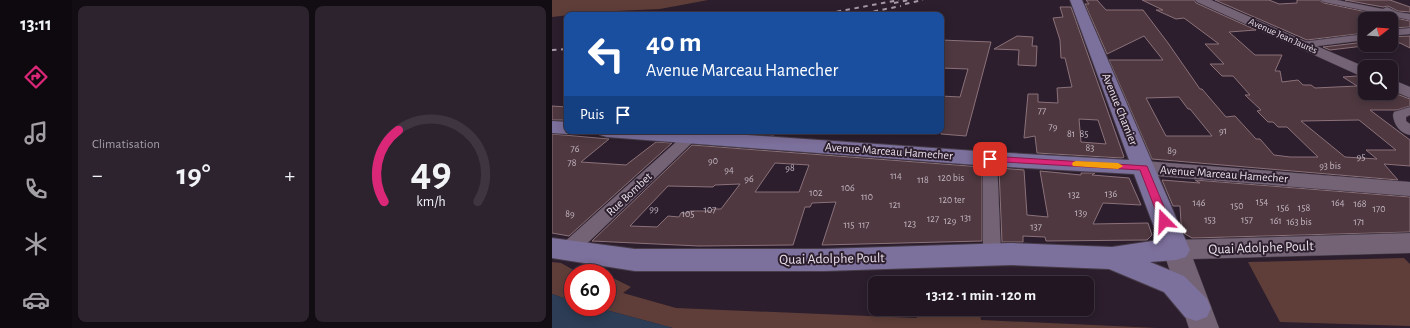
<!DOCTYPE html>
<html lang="fr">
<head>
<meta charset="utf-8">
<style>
  body { margin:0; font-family:"Alegreya Sans",sans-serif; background:#2d232f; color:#f1f3f6; height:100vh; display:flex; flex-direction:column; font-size:15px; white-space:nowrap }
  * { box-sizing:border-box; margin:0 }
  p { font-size:13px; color:#a29fa5 }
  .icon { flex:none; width:22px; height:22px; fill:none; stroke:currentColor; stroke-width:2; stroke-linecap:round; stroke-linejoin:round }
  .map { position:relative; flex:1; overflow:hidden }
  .panel { display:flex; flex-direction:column; gap:6px; padding:6px; background:#120c13; width:480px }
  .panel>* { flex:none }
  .banner { position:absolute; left:12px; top:12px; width:380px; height:122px; border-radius:8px; box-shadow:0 2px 10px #0003,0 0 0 1px #3e3540; background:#1a4fa0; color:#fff; overflow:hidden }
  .needle { width:26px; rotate:73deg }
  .buttons { position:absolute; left:806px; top:12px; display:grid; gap:8px }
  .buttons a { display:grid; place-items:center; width:40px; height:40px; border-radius:8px; background:#211622; box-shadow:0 2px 10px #0003,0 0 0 1px #3e3540; font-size:20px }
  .speed { position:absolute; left:12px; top:264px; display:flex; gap:8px; font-size:20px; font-weight:700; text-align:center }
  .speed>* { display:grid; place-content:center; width:52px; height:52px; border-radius:50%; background:#211622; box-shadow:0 2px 10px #0003,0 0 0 1px #3e3540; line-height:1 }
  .speed .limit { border:6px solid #d22; background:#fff; color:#111 }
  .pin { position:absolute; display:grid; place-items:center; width:34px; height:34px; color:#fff; margin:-17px; border-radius:8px; box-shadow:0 2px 6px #0006 }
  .me { position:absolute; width:44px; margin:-22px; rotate:339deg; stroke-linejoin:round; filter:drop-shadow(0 0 3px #0008) }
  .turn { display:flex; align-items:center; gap:14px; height:84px; padding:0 16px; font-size:18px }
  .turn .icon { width:52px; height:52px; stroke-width:2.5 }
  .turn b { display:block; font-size:28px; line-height:34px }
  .then { display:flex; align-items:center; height:38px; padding:0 16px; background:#0003; gap:8px; font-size:15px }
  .big { font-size:30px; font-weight:700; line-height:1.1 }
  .panel .tile { flex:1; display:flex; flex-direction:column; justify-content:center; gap:6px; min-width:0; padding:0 14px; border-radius:8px; background:#2d232f }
  .panel .dial { align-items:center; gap:0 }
  .dial svg { height:104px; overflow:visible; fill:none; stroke:#3e3540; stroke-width:7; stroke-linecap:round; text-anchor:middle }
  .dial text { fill:#f1f3f6; stroke:none }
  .heat { display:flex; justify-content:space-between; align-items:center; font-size:22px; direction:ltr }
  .panel .tiles { flex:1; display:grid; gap:6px; grid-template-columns:repeat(2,1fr) }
  .trip { position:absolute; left:316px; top:276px; width:226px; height:40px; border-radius:8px; background:#211622; box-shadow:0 2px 10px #0003,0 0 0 1px #3e3540; font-weight:700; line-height:40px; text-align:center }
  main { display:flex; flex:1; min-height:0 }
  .tabs { display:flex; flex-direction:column; width:72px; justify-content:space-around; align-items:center; background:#0d090e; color:#a29fa5 }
  .tabs .icon { width:28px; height:28px }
  .tabs .selected { color:#db2777 }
  .tabs b { font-size:18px; color:#f1f3f6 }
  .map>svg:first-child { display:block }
  .green { fill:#5f3e39 }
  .water { fill:#2c3d55 }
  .building { fill:#4f3840; stroke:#8b7179; fill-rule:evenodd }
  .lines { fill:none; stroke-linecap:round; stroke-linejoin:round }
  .street-casing { stroke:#473c48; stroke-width:1 }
  .secondary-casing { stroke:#473c48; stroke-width:1 }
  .primary-casing { stroke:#473c48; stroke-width:2 }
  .street { fill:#746375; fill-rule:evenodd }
  .secondary { fill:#746375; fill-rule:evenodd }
  .primary { fill:#7c709c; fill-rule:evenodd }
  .rail { stroke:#a59aa6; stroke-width:2; stroke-dasharray:4.5 4.5; stroke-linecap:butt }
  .route { fill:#db2777; stroke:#8e194d }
  .slow { fill:#f59e0b }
  .labels { text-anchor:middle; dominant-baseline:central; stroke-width:4; stroke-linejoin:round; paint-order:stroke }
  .far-street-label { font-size:10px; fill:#e9e0ea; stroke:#2c1e2d }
  .number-label { font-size:10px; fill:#c2b6c0 }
  .street-label { font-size:12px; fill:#e9e0ea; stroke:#2c1e2d }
  .near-street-label { font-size:14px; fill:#e9e0ea; stroke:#2c1e2d }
</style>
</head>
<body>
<main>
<nav class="tabs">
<b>13:11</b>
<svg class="icon selected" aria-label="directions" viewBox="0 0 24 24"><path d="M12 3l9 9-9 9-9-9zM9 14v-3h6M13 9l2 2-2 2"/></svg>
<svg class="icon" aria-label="music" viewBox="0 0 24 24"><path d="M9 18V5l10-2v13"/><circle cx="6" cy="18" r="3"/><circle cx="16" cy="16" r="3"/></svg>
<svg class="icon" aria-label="phone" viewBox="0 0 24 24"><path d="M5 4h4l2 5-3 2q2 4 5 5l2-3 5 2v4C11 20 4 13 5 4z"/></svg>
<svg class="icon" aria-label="climate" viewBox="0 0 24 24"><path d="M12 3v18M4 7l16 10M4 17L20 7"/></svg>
<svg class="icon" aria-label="car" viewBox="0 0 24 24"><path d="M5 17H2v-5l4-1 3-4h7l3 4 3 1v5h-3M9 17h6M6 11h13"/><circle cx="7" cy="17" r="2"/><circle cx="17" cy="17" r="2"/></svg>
</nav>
<section class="panel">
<div class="tiles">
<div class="tile"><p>Climatisation</p>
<div class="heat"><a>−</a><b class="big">19°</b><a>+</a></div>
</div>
<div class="tile dial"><svg viewBox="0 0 100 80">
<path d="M14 69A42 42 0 1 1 86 69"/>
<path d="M14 69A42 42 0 0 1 25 14" stroke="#db2777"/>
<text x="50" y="56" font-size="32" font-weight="700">49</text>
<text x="50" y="72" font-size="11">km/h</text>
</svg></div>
</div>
</section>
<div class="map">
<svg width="858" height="328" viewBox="0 0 858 328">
  <rect width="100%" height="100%" fill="#2c1e2d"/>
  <path class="green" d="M0 0H156L108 9 43 12 0 17Z
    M852 258 858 264V326L728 322 696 262Z
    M0 262 9 263 27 273H21V301L0 294Z
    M55 275 79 287 71 293 124 308 364 318 373 312 428 315 429 320 606 328H121L43 307H55Z"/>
  <path class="water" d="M0 294 21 301V307H43L121 328H0Z"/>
  <path class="building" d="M534 0H545L554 10H591L616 43 648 89H650L674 117 683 116 704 139H708L722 155 738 157H766L735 127H726L721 122H716L705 111 709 110 693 95H698L681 76H670L658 64H672L653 44H667L632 18 624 19 604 10H611L590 0H642L644 3 704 30 677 32 703 55H730L723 71H728L730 82 746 80 751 85H759L763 88 805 86 791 77 805 76 813 79V93H839V92L858 99V106L845 110H818L858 140V166L832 164 846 180 600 159 557 60H611L592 36 555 54 533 4H537ZM627 97 636 109H638L660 136H614L594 98ZM807 120 844 150H814L825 159 793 157 749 121Z
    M663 0H717L727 4 745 3V0H767L772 3 858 21V27L839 28V19H813V33L755 40Z
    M793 0H838L858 7V12L846 11 836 6 831 7Z
    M508 7H519L572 157 570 158 485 153 483 136 472 138 476 94H486V102L506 103 505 88 520 87 513 58H509L508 40 501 18 511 17ZM527 119 546 120 554 144 529 142Z
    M465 36 481 37 480 46H485L484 66 466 65 467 50 442 49Z
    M858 36V48L848 43H839V37Z
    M389 40 439 42 414 136 389 134V96L408 97 416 69 389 68Z
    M813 42V45H820L778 50 771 47Z
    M0 106 15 107V120H0Z
    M160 131H224L222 135Z
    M0 134 57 139 29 162 74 165 104 142 120 143 17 236 0 233Z
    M140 145 430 167V241L270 245 284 202 260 203 258 207H253L241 245 147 246 40 241ZM223 163 257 165 247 192H203ZM188 184 169 209H161L159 211H138L137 213H129L127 217 116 216 105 227 78 226 116 186 161 187 163 185Z
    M447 168 472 170 475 215 496 217 488 171 529 175V173H543L540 175 577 178 589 205 551 203 541 224 596 223 600 235 595 240 494 241 493 237 471 236V242H450Z
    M610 180 648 183 643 180 858 197V232L640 238 633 234 629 223 628 206H621Z"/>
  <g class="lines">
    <g class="street-casing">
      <path id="street" d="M768 0H785L831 9 835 7 846 12 858 14V20L772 2Z
        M858 28V34L839 36V30Z
        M813 34V40L750 48 745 45 750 42Z
        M858 107V115L854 117V121L858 124V135C848 133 842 125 841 115L842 112Z
        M138 133 143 134 145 137 143 140 23 255 16 257 9 255 7 250 9 245 133 134Z
        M438 155 443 156 445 159 449 255 447 260 440 262 433 260 431 255V159L433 156Z"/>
    </g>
    <g class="secondary-casing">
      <path id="secondary" d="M643 0H659L813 67V78L645 2Z
        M839 79 858 87V98L839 90Z
        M592 161 858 182V196L592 175 584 173 581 168 584 163Z
        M858 233V253L641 259 667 328H637L611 250 615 243 624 240Z"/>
    </g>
    <g class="primary-casing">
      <path id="primary" d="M518 0H530L638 250 634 257 624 260 598 262 632 276 655 299 659 308 655 317 644 321 633 317 612 292 557 269 459 265 272 271H83L0 258V238L83 249H272L459 243 560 247 607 240 582 174 438 166 55 137 48 135 45 131H139L438 152 577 160Z
        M0 121 15 122V131H23L15 134 0 133Z"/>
    </g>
    <use href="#street" class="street"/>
    <use href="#secondary" class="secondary"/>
    <use href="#primary" class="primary"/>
    <path class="rail" d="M342 3 357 0
      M353 4 371 0
      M267 15 347 0
      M304 15 349 6
      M0 50 15 49"/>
  </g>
  <path class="route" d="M438 156 595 166 618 221 616 224H609L588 170 435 161 434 159Z"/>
  <path class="slow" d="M524 161 566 163 571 166 566 169 521 166 520 164 521 162Z"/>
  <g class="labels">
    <g class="far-street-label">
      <text transform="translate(731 36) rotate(24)">Avenue Jean Jaurès</text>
    </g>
    <g class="number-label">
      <text x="490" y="111">77</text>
      <text x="501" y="127">79</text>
      <text x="671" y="131">91</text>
      <text x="519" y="134">81</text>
      <text x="532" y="134">85</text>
      <text x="538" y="148">83</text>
      <text x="23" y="149">76</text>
      <text x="620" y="151">89</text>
      <text x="809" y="157">95</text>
      <text x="161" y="161">90</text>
      <text x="20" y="163">78</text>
      <text x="778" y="166">93 bis</text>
      <text x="238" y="168">98</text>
      <text x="177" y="170">94</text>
      <text x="344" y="176">114</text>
      <text x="399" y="178">120 bis</text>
      <text x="197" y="179">96</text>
      <text x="371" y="180">118</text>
      <text x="296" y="188">106</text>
      <text x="264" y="193">102</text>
      <text x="559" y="194">136</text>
      <text x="522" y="195">132</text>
      <text x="315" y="197">110</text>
      <text x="400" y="200">120 ter</text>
      <text x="710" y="202">154</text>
      <text x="647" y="203">146</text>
      <text x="786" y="203">164</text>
      <text x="808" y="204">168</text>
      <text x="343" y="205">121</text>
      <text x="685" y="206">150</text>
      <text x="731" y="208">156</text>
      <text x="752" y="208">158</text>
      <text x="102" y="209">99</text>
      <text x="827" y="209">170</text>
      <text x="158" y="210">107</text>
      <text x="529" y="213">139</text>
      <text x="18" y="214">89</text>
      <text x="136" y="214">105</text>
      <text x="414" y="218">131</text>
      <text x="381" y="219">127</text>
      <text x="658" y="220">153</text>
      <text x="695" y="220">157</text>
      <text x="398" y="221">129</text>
      <text x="724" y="221">161</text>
      <text x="747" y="222">163 bis</text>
      <text x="807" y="222">171</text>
      <text x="358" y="224">123</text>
      <text x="297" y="225">115</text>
      <text x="312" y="225">117</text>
      <text x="484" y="227">137</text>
    </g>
    <g class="street-label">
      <text transform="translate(568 109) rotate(68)">Avenue Chamier</text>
      <text transform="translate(337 151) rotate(4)">Avenue Marceau Hamecher</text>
      <text transform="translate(672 174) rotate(4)">Avenue Marceau Hamecher</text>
      <text transform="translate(77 194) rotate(-43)">Rue Bombet</text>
    </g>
    <g class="near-street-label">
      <text transform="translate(709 248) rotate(-2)">Quai Adolphe Poult</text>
      <text transform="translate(280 259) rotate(-1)">Quai Adolphe Poult</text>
    </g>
  </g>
</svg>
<div class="buttons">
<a><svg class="needle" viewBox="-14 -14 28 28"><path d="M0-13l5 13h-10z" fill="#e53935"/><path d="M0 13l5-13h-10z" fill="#a29fa5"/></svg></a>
<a><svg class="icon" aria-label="search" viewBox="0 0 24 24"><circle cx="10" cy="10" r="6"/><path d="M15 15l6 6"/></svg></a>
</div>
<div class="speed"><div class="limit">60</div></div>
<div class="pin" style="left:438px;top:159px;background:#d93025"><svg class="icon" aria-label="arrive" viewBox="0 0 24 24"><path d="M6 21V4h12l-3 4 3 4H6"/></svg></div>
<svg class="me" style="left:612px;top:221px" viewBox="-20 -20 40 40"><path d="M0-17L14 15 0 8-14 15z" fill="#db2777" stroke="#fff" stroke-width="4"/></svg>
<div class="trip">13:12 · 1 min · 120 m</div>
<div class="banner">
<div class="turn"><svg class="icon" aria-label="left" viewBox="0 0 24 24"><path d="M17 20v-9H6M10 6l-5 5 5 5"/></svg><div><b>40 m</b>Avenue Marceau Hamecher</div></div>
<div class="then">Puis<svg class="icon" aria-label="arrive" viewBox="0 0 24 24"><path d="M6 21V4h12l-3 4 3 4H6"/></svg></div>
</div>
</div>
</main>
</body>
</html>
